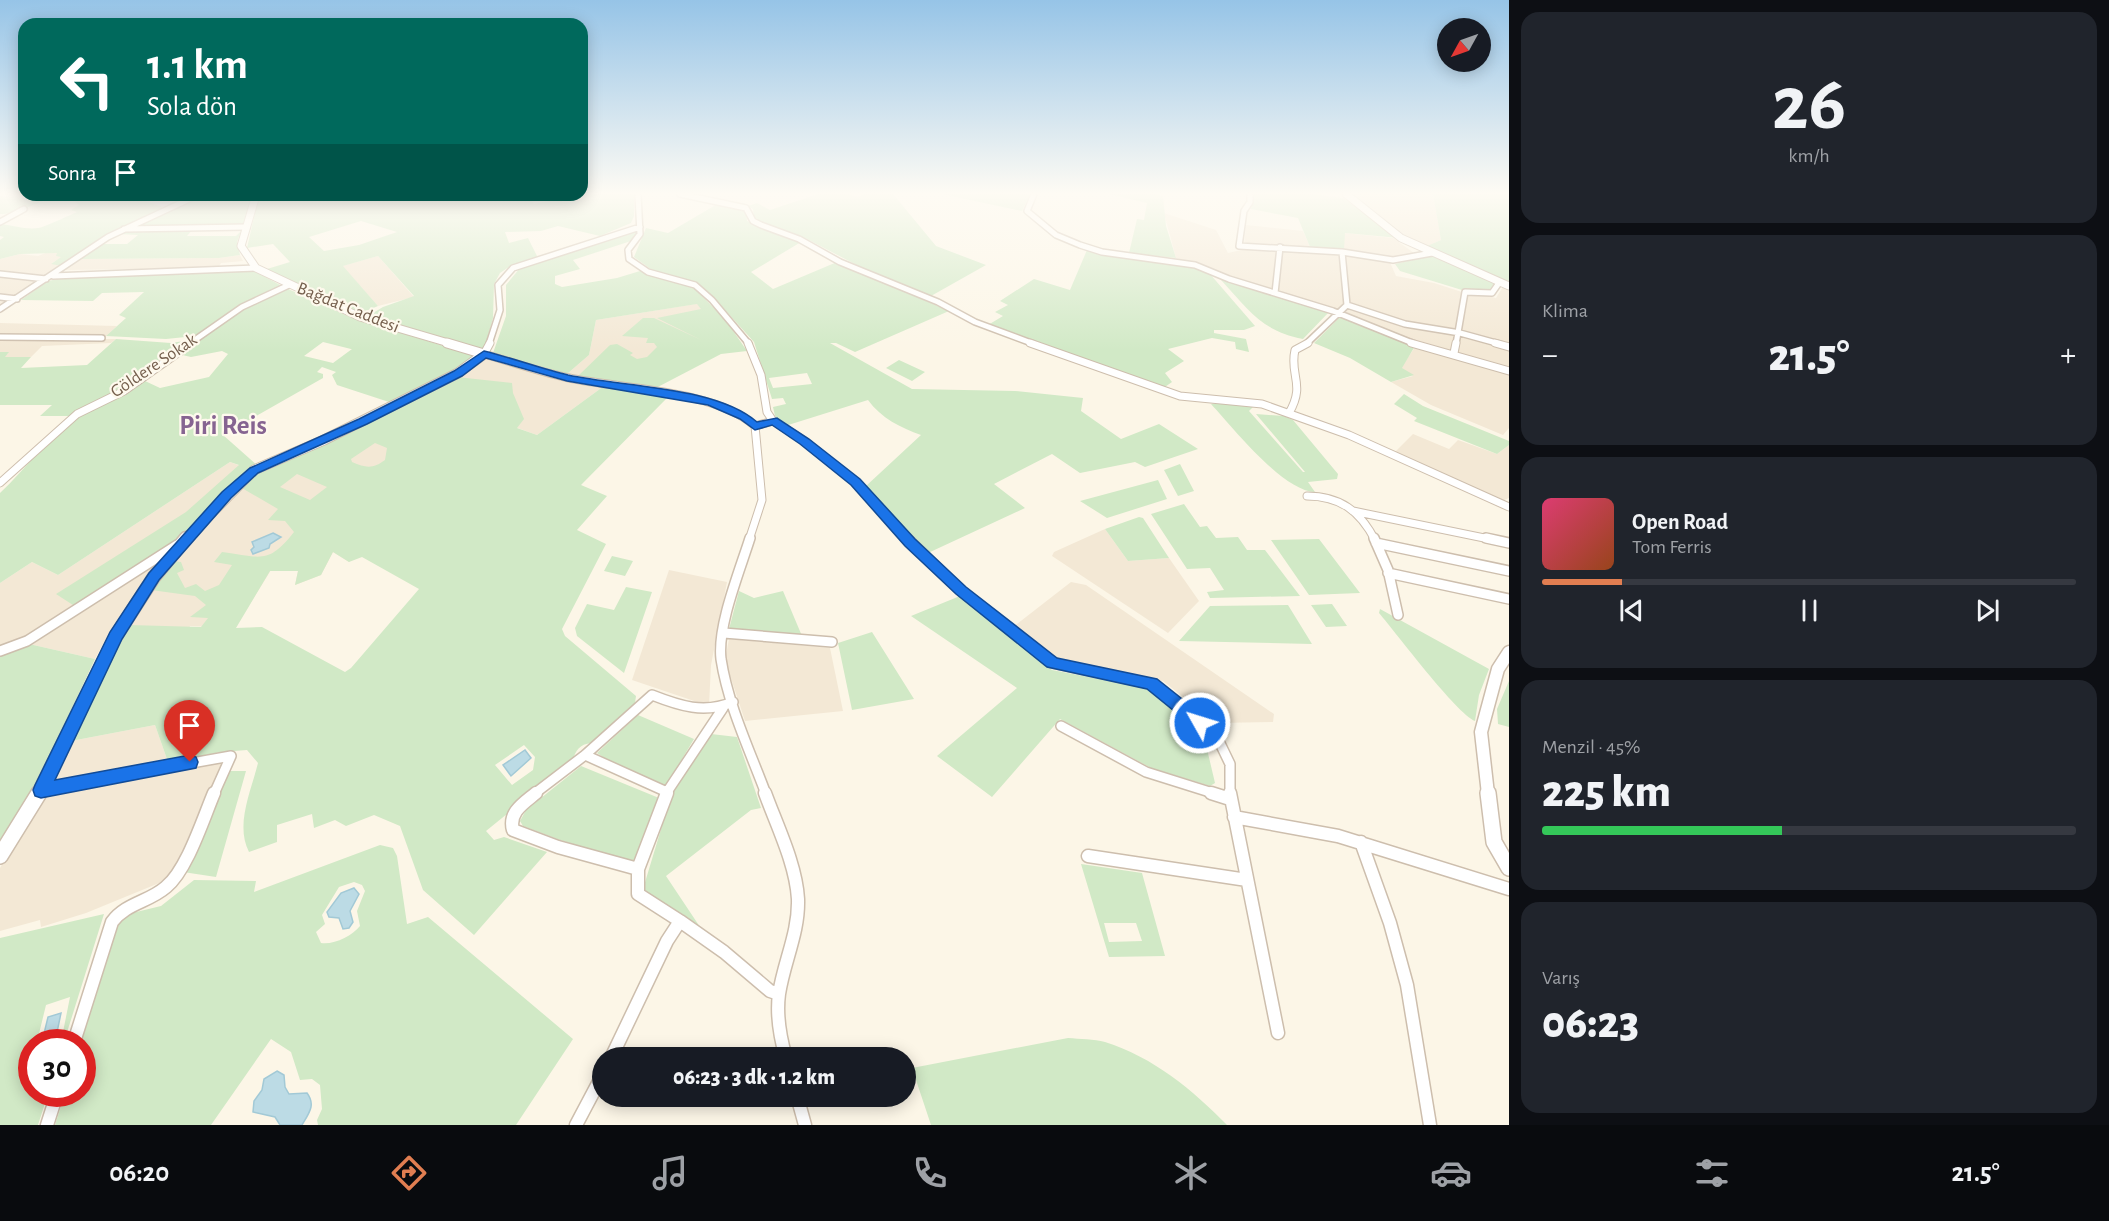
<!DOCTYPE html>
<html lang="tr">
<head>
<meta charset="utf-8">
<style>
  body { margin:0; font-family:"Alegreya Sans",sans-serif; background:#20242c; color:#f1f3f6; height:100vh; display:flex; flex-direction:column; font-size:22px; white-space:nowrap }
  * { box-sizing:border-box; margin:0 }
  p { font-size:20px; color:#9ea1a6 }
  .icon { flex:none; width:33px; height:33px; fill:none; stroke:currentColor; stroke-width:2; stroke-linecap:round; stroke-linejoin:round }
  .map { position:relative; flex:1; overflow:hidden }
  .drawer { display:flex; flex-direction:column; gap:12px; padding:12px; background:#0d0f14; width:600px }
  .drawer>* { flex:none }
  .banner { position:absolute; left:18px; top:18px; width:570px; height:183px; border-radius:18px; box-shadow:0 3px 15px #0003; background:#00695c; color:#fff; overflow:hidden }
  .needle { width:39px; rotate:230deg }
  .fabs { position:absolute; left:1437px; top:18px; display:grid; gap:12px }
  .fabs a { display:grid; place-items:center; width:54px; height:54px; border-radius:50%; background:#171b24; box-shadow:0 3px 15px #0003; font-size:30px }
  .speed { position:absolute; left:18px; top:1029px; display:flex; gap:12px; font-size:30px; font-weight:700; text-align:center }
  .speed>* { display:grid; place-content:center; width:78px; height:78px; border-radius:50%; background:#171b24; box-shadow:0 3px 15px #0003; line-height:1 }
  .speed .limit { border:9px solid #d22; background:#fff; color:#111 }
  .pin { position:absolute; display:grid; place-items:center; width:51px; height:51px; color:#fff; margin:-62px -26px; border-radius:50% 50% 50% 0; rotate:-45deg; box-shadow:0 0 6px #0007 }
  .pin .icon { rotate:45deg }
  .me { position:absolute; width:66px; margin:-33px; rotate:309deg; stroke-linejoin:round; filter:drop-shadow(0 0 4px #0008) }
  .turn { display:flex; align-items:center; gap:21px; height:126px; padding:0 30px; font-size:27px }
  .turn .icon { width:78px; height:78px; stroke-width:2.5 }
  .turn b { display:block; font-size:42px; line-height:51px }
  .then { display:flex; align-items:center; height:57px; padding:0 30px; background:#0003; gap:12px; font-size:22px }
  .big { font-size:45px; font-weight:800; line-height:1.1 }
  .drawer .card { flex:1; display:flex; flex-direction:column; justify-content:center; gap:9px; min-width:0; padding:0 21px; border-radius:18px; background:#20242c }
  .drawer .dial { align-items:center; gap:0 }
  .dial b { font-size:78px; line-height:1 }
  .song { display:flex; align-items:center; gap:18px }
  .cover { width:72px; height:72px; border-radius:9px; background:linear-gradient(135deg,hsl(340 70% 55%),hsl(20 70% 35%)) }
  .played { height:6px; border-radius:3px; background:linear-gradient(90deg,#e17e51 15%,#363941 15%) }
  .keys { display:flex; justify-content:space-around; direction:ltr }
  .heat { display:flex; justify-content:space-between; align-items:center; font-size:33px; direction:ltr }
  .charge { height:9px; border-radius:4px; background:linear-gradient(90deg,#34c759 45%,#363941 0) }
  .trip { position:absolute; left:592px; top:1047px; width:324px; height:60px; border-radius:30px; background:#171b24; box-shadow:0 3px 15px #0003; font-weight:800; line-height:60px; text-align:center }
  .menu { display:flex; height:96px; justify-content:space-around; align-items:center; background:#090b0e; color:#9ea1a6 }
  .menu .icon { width:42px; height:42px }
  .menu .on { color:#e17e51 }
  .menu b { font-size:27px; color:#f1f3f6 }
  main { display:flex; flex:1; min-height:0 }
  .map>svg:first-child { display:block }
  .residential { fill:#f3e8d5 }
  .education { fill:#f2e3f8 }
  .green { fill:#d1e9c6; fill-rule:evenodd }
  .water { fill:#bcdbe5; stroke:#a2c9d6; stroke-width:1.5 }
  .lines { fill:none; stroke-linecap:round; stroke-linejoin:round }
  .minor-far3-casing { stroke:#cdbead; stroke-width:8 }
  .minor-far2-casing { stroke:#cdbead; stroke-width:9 }
  .minor-far1-casing { stroke:#cdbead; stroke-width:12 }
  .minor-casing { stroke:#cdbead; stroke-width:15 }
  .tertiary-far3-casing { stroke:#cdbead; stroke-width:9 }
  .tertiary-far2-casing { stroke:#cdbead; stroke-width:11 }
  .tertiary-far1-casing { stroke:#cdbead; stroke-width:15 }
  .tertiary-casing { stroke:#cdbead; stroke-width:18 }
  .minor-far3 { stroke:#fff; stroke-width:5 }
  .minor-far2 { stroke:#fff; stroke-width:7 }
  .minor-far1 { stroke:#fff; stroke-width:9 }
  .minor { stroke:#fff; stroke-width:12 }
  .tertiary-far3 { stroke:#fff; stroke-width:7 }
  .tertiary-far2 { stroke:#fff; stroke-width:9 }
  .tertiary-far1 { stroke:#fff; stroke-width:12 }
  .tertiary { stroke:#fff; stroke-width:15 }
  .route { fill:#1a73e8; stroke:#114b97; stroke-width:1.5 }
  .labels { text-anchor:middle; dominant-baseline:central; stroke-width:4.5; stroke-linejoin:round; paint-order:stroke }
  .far-street-label { font-size:18px; fill:#745e4c; stroke:#fef9ed }
  .district-label { font-size:27px; font-weight:bold; fill:#866491; stroke:#fef9ed }
</style>
</head>
<body>
<main>
<div class="map">
<svg width="1509" height="1125" viewBox="0 0 1509 1125">
  <rect width="100%" height="100%" fill="#fcf6e7"/>
  <path class="residential" d="M1349 194H1433L1441 240 1425 247 1412 241Z
    M1164 213 1216 230 1228 253 1246 249 1244 245 1246 225 1303 231 1310 247 1322 248 1344 233 1393 238 1414 253 1389 260 1396 276 1434 283 1468 294 1476 293 1496 298 1504 285 1509 287V428L1503 435 1431 405 1391 382 1413 376 1401 368 1415 347 1340 317 1330 309 1176 258Z
    M48 252 58 253 62 257 52 263 62 266 0 307V259L20 254 38 256Z
    M240 255 243 261 221 263 218 268 64 270 78 259 219 258Z
    M378 256 414 297 378 306 342 266Z
    M702 303 718 320 695 363 646 389 567 374 589 355 596 320Z
    M0 323 117 326 103 339H116L111 343 42 346 31 357H4L8 353 0 352Z
    M485 358 559 379 604 386 537 435 420 393Z
    M360 427 427 461 349 562 333 552 321 575 295 585 298 571 271 570 235 628 190 626 161 692 91 700 147 591 172 561 253 474Z
    M1413 434 1449 449 1458 440 1497 454 1509 445V498L1502 501 1395 452Z
    M230 462 249 469 181 539 148 577 108 635 95 659 29 644 0 654V583L32 562 58 575Z
    M1105 529 1128 561 1169 558 1199 601 1168 633 1052 556 1054 552Z
    M669 570 727 582 711 665 709 706 632 680Z
    M1071 582 1086 585 1274 714 1273 722 1216 723 1163 681 1055 660 1013 627Z
    M729 639 830 648 843 711 745 721 725 660Z
    M155 725 168 762 50 784 71 741Z
    M224 761 169 879 86 913 41 927 40 920 0 931V868L42 796Z"/>
  <path class="education" d="M127 195H194L163 207Z"/>
  <path class="green" d="M582 194H634V216L631 223 600 236 558 226 541 231 505 232 509 243 528 238 538 258 512 265 500 273 494 284 493 318 485 346 482 350 368 316 383 307 414 296 378 256 343 266 378 306 361 313 271 273 267 269 290 262 273 244 247 248 259 195H528L534 204ZM361 221 397 232 359 245 324 251 309 237Z
    M818 194H848L858 197 864 194H893L936 246 986 265 931 296 868 271 807 239 759 222 754 219 753 209 748 206 757 203 770 210Z
    M942 194H1030L1022 211Z
    M1109 194H1156L1163 196 1166 226 1176 258 1129 253 1137 219 1144 220 1147 203Z
    M1254 194H1313L1343 198 1399 238 1345 233 1344 250 1310 247 1298 218 1251 209Z
    M1433 194H1509V284L1427 246 1441 240Z
    M78 195H127L163 207 106 237 62 266 51 264 61 257 56 256 57 253 20 254 0 259V240L4 237 0 236V224C11 225 27 230 38 228 45 227 70 215 77 212L71 210 79 205 72 199Z
    M218 195H253L243 224 129 228 178 206Z
    M0 196 45 200C35 205 9 215 0 214Z
    M719 203 746 211 747 221 801 242 751 272 773 289 837 262 949 311 855 352 836 343H830L912 389 1015 391 1083 398 1081 411 1121 439 1159 424 1198 449 1145 467 1135 462 1080 473 1052 454 994 484 1025 508 928 553 866 486 921 435C901 428 881 418 868 400L785 426 775 416 773 407 786 404 783 398 772 399 754 342 716 300 698 284 652 270 634 257 646 228 668 233ZM807 373 812 384 773 388 769 378Z
    M193 229 187 236H236L241 231 237 242 240 255 219 258 78 259 104 244H127L138 235 119 234 126 230Z
    M637 229 634 240 573 260 580 269 555 276V284L562 287 617 278 640 271 692 286 725 319 747 351 721 354 652 390 578 376 610 345 617 344 633 353 630 355 637 359 647 357 657 347 654 343H646L648 338 622 336 643 318H654L701 340 657 318 701 309 697 304 596 320 589 355 567 374 493 353 506 316V285L520 268Z
    M1087 250 1191 266 1210 274 1255 326 1244 330H1214V333L1246 339 1249 352 1236 349 1235 342 1212 338 1168 349 1184 361 1165 373 1172 382 1162 389 988 325 1003 316 995 312 1008 305 1000 301 1034 279 1070 290Z
    M1434 255 1496 282 1488 291 1462 290 1400 271 1395 264Z
    M252 270 282 286 243 303 195 336 166 339 106 336 126 318 119 315 144 292 102 293 93 301 21 300 48 281 68 277Z
    M1221 280H1226L1329 312 1303 339C1260 330 1250 311 1221 280Z
    M286 288 350 317 476 356 440 380 389 402 337 385 332 375 336 372 322 367 317 372 323 374V378L223 435 258 466 240 476 181 539 76 607 56 594 186 512 239 465 230 462 58 575 32 562 0 583V493C26 469 46 439 75 418 96 403 123 396 145 381L160 388 209 377 228 354 222 351 191 357 178 354 244 308ZM323 342 351 349H352L333 363 304 356Z
    M1340 317 1415 346 1402 368 1414 375 1391 382 1350 358 1314 343Z
    M116 339 171 343 191 340 122 390 69 416H40L52 405H0V352H9L5 357H31L21 368 87 365Z
    M899 360 925 372 912 381 886 368Z
    M457 377 512 383 513 393 524 419 517 428 537 435 604 386 667 398 581 485 607 496 577 530 606 544 562 629 565 636 636 696 635 703 591 743C580 744 575 751 573 760L486 831 494 840 504 837 547 852 474 935 423 890 400 826 374 815 346 826 335 820 314 828 312 814 277 825V842L249 852C235 825 251 791 258 763L247 750 221 752 168 762 155 725 71 741 129 625 201 627 208 618 190 617 206 605 195 596 151 590 174 561 181 562 184 570 177 573 185 588 196 584 205 591 219 585 232 565 214 562 222 552C261 557 268 565 294 532L285 521 268 520 278 509 240 487 253 474ZM375 443 387 448 385 460C373 469 366 468 352 462L351 459ZM297 474 327 487 310 500 280 487ZM333 552 349 562 362 557 419 589 351 668 345 672 262 627 236 628 270 571H298L295 585 321 575ZM524 745 535 757 533 770 512 785 495 765Z
    M1404 394 1423 406 1509 441V445L1497 454 1414 421 1417 418 1394 404Z
    M1237 402 1253 407 1249 411 1303 472H1305L1256 414 1284 416 1293 420 1338 474 1337 479 1308 482 1315 492C1283 491 1233 428 1211 404Z
    M1180 464 1194 491 1178 496 1164 470Z
    M1158 480 1167 499 1107 518 1080 501Z
    M1184 504 1200 527 1207 526 1216 538 1238 537 1247 550H1265L1300 596 1210 598 1207 592 1224 590 1210 568 1187 569 1151 514Z
    M1139 517 1143 518 1169 558 1128 561 1105 529Z
    M1319 539 1360 593 1309 595 1271 540Z
    M612 556 633 561 625 576 604 571Z
    M626 587 652 592 624 673 577 636 575 628 587 604 614 610Z
    M739 591 754 598 783 591 802 636 729 629Z
    M960 596 1052 670 1152 689 1203 732 1215 783 1210 786 1151 768 1060 719 992 797 937 756 1017 688 911 616Z
    M1332 604 1347 626 1326 627 1311 605Z
    M1288 605 1312 644 1179 641 1210 606Z
    M1380 609 1489 669 1479 695 1475 721C1457 714 1396 633 1379 613Z
    M872 632 914 699 852 710 838 643Z
    M29 644 95 659 35 788 0 845V654Z
    M1509 681V727L1498 724 1497 709Z
    M638 715 694 739 666 786 618 767 597 753Z
    M711 734 737 737 761 808 751 810 666 876 702 930 643 889 671 796Z
    M581 766 659 798 633 862 560 840 523 826 520 821 526 810Z
    M230 771H246L216 877 183 872Z
    M380 845 393 848 397 856 407 924 428 917 573 1039 516 1125H318L317 1120 322 1109 320 1085 312 1079 300 1080 291 1052 271 1039 211 1125H55L65 1094H82L81 1042 118 924 132 913 161 906 194 880 256 881 254 892ZM354 882 362 885 365 891 357 911 360 926C352 936 334 945 321 943L316 932 325 924 322 915 339 887Z
    M1081 864 1142 873 1165 956 1109 957ZM1104 923H1136L1142 941 1109 942Z
    M104 914 64 1042H61L70 997 46 1005 37 1042H32V1094H48L38 1125H0V938Z
    M1068 1038C1080 1039 1094 1039 1105 1042 1153 1057 1193 1090 1227 1125H931L912 1068Z"/>
  <path class="water" d="M273 533 281 537 270 544 269 548 253 554 251 550 254 547 252 542Z
    M525 750 531 758 511 776 503 765Z
    M354 888 359 894 350 911 353 922 349 928 343 929 339 918 329 917 327 912 341 893Z
    M61 1013 55 1042H42L48 1017Z
    M277 1071 284 1075 285 1087 289 1094 307 1093C316 1105 309 1113 302 1125H280L275 1117 253 1112 254 1101 262 1090 264 1079Z"/>
  <g class="lines">
    <g class="minor-far3-casing">
      <path id="minor-far3" d="M638 194 640 234 628 250 629 259 648 272 695 285 712 300 749 344
        M680 194 746 208 753 221 761 225 799 239 840 262 938 302 975 322 1034 344
        M1034 194 1027 211 1056 235 1080 245 1102 252 1195 265 1229 279 1333 311 1415 344
        M1250 194V202L1244 211 1239 246 1342 252
        M0 222 24 209
        M124 229 247 227
        M0 274 46 279
        M53 276 256 268
        M1275 293 1280 247
        M0 297 17 299
        M1347 305 1405 324 1460 333 1500 344
        M0 309 108 237 198 195
        M0 337 102 338
        M189 344 242 307 289 285
        M489 344 500 310 498 285 513 268 640 227
        M1306 344 1347 305 1342 252 1393 260 1432 253
        M1456 344 1465 292 1492 293 1499 283"/>
    </g>
    <g class="minor-far2-casing">
      <path id="minor-far2" d="M490 343 484 354C512 362 540 372 569 378 622 389 716 390 755 426L762 500 749 540
        M748 343 761 375 767 412 773 421 805 441 855 482 908 540
        M1030 343 1180 396 1262 404 1349 435 1509 507
        M1411 343 1509 371
        M1495 343 1509 347
        M1454 353 1456 343
        M1289 413C1306 384 1289 375 1295 350L1308 343
        M755 426 773 421
        M0 483 77 414 124 391 192 343
        M1307 496C1340 496 1360 511 1375 540
        M1353 511 1494 540"/>
    </g>
    <g class="minor-far1-casing">
      <path id="minor-far1" d="M750 538C740 570 717 626 721 659 728 705 750 751 766 794
        M907 538 961 591 1052 663 1151 684 1217 737 1230 764V794
        M1374 538 1388 570 1398 615
        M1486 538 1509 543
        M1376 543 1509 571
        M1388 573 1509 599
        M724 633 832 642
        M0 651 27 641 177 545
        M1061 726 1146 772 1216 794
        M585 755 667 792 723 708
        M41 790 231 756
        M214 794 231 756
        M534 794 585 755 652 695C680 706 704 714 733 702
        M666 794 667 792"/>
    </g>
    <g class="minor-casing">
      <path id="minor" d="M536 793C524 803 508 812 513 830L558 847 638 869
        M667 793 638 869V894L680 921
        M765 793C777 826 796 864 798 899 799 933 784 961 779 994 776 1016 780 1037 786 1058
        M1211 793 1230 799
        M1230 793 1278 1033
        M1234 817 1338 836 1509 889
        M1361 842 1390 923 1407 985 1430 1125
        M1088 856 1247 880
        M74 1042 112 922C126 903 149 902 166 887 187 870 203 819 214 793
        M611 1058 667 941 680 921 724 952 770 991 779 994
        M797 1096 805 1125
        M47 1125 57 1094
        M576 1125 603 1074"/>
    </g>
    <g class="tertiary-far3-casing">
      <path id="tertiary-far3" d="M1346 194 1401 238 1509 286
        M256 195 241 246 256 268 360 317 452 344"/>
    </g>
    <g class="tertiary-far2-casing">
      <path id="tertiary-far2" d="M447 343 484 354
        M185 540 254 470 324 440 458 373 484 354"/>
    </g>
    <g class="tertiary-far1-casing">
      <path id="tertiary-far1" d="M38 794 116 636 154 577 186 538
        M1488 794 1481 732 1498 669 1509 652"/>
    </g>
    <g class="tertiary-casing">
      <path id="tertiary" d="M1488 793 1494 842 1509 868
        M0 856 39 793"/>
    </g>
    <use href="#minor-far3" class="minor-far3"/>
    <use href="#minor-far2" class="minor-far2"/>
    <use href="#minor-far1" class="minor-far1"/>
    <use href="#minor" class="minor"/>
    <use href="#tertiary-far3" class="tertiary-far3"/>
    <use href="#tertiary-far2" class="tertiary-far2"/>
    <use href="#tertiary-far1" class="tertiary-far1"/>
    <use href="#tertiary" class="tertiary"/>
  </g>
  <linearGradient id="sky" x2="0" y2="1"><stop stop-color="#96c4e7"/><stop offset="0.55" stop-color="#fefbf4"/><stop offset="1" stop-color="#fefbf4" stop-opacity="0"/></linearGradient>
  <rect width="1509" height="351" fill="url(#sky)"/>
  <path class="route" d="M484 351C512 358 540 368 568 375 622 387 716 386 757 422L777 418 809 439 860 479 915 539 966 587 1057 658 1157 679 1206 718 1209 723 1206 728H1195L1147 689 1047 667 956 594 905 546 851 485 800 444 772 425 755 430 740 419 708 405 567 381 486 358 462 376 367 424 258 473 231 498 159 580 122 639 55 780 190 755 196 757 198 762 196 768 41 798 35 796 33 790 35 785 110 632 149 573 222 492 250 468 359 419 454 371Z"/>
  <g class="labels">
    <g class="far-street-label">
      <text transform="translate(348 308) rotate(22)">Bağdat Caddesi</text>
      <text transform="translate(154 366) rotate(-34)">Göldere Sokak</text>
    </g>
    <g class="district-label">
      <text x="223" y="425">Piri Reis</text>
    </g>
  </g>
</svg>
<div class="fabs">
<a><svg class="needle" viewBox="-14 -14 28 28"><path d="M0-13l5 13h-10z" fill="#e53935"/><path d="M0 13l5-13h-10z" fill="#9ea1a6"/></svg></a>
</div>
<div class="speed"><div class="limit">30</div></div>
<div class="pin" style="left:190px;top:762px;background:#d93025"><svg class="icon" aria-label="arrive" viewBox="0 0 24 24"><path d="M6 21V4h12l-3 4 3 4H6"/></svg></div>
<svg class="me" style="left:1200px;top:723px" viewBox="-20 -20 40 40"><circle r="17" fill="#1a73e8" stroke="#fff" stroke-width="3"/><path d="M0-11L8 9 0 5-8 9z" fill="#fff"/></svg>
<div class="trip">06:23 · 3 dk · 1.2 km</div>
<div class="banner">
<div class="turn"><svg class="icon" aria-label="left" viewBox="0 0 24 24"><path d="M17 20v-9H6M10 6l-5 5 5 5"/></svg><div><b>1.1 km</b>Sola dön</div></div>
<div class="then">Sonra<svg class="icon" aria-label="arrive" viewBox="0 0 24 24"><path d="M6 21V4h12l-3 4 3 4H6"/></svg></div>
</div>
</div>
<section class="drawer">
<div class="card dial"><b>26</b><p>km/h</p></div>
<div class="card"><p>Klima</p>
<div class="heat"><a>−</a><b class="big">21.5°</b><a>+</a></div>
</div>
<div class="card">
<div class="song"><i class="cover"></i><div><b>Open Road</b><p>Tom Ferris</p></div></div>
<div class="played"></div>
<div class="keys"><svg class="icon" aria-label="previous" viewBox="0 0 24 24"><path d="M18 5L8 12l10 7zM5 5v14"/></svg><svg class="icon" aria-label="pause" viewBox="0 0 24 24"><path d="M8 5v14M16 5v14"/></svg><svg class="icon" aria-label="next" viewBox="0 0 24 24"><path d="M6 5l10 7-10 7zM19 5v14"/></svg></div>
</div>
<div class="card"><p>Menzil · 45%</p><b class="big">225 km</b><div class="charge"></div></div>
<div class="card"><p>Varış</p><b class="big">06:23</b></div>
</section>
</main>
<nav class="menu">
<b>06:20</b>
<svg class="icon on" aria-label="directions" viewBox="0 0 24 24"><path d="M12 3l9 9-9 9-9-9zM9 14v-3h6M13 9l2 2-2 2"/></svg>
<svg class="icon" aria-label="music" viewBox="0 0 24 24"><path d="M9 18V5l10-2v13"/><circle cx="6" cy="18" r="3"/><circle cx="16" cy="16" r="3"/></svg>
<svg class="icon" aria-label="phone" viewBox="0 0 24 24"><path d="M5 4h4l2 5-3 2q2 4 5 5l2-3 5 2v4C11 20 4 13 5 4z"/></svg>
<svg class="icon" aria-label="climate" viewBox="0 0 24 24"><path d="M12 3v18M4 7l16 10M4 17L20 7"/></svg>
<svg class="icon" aria-label="car" viewBox="0 0 24 24"><path d="M5 17H2v-5l4-1 3-4h7l3 4 3 1v5h-3M9 17h6M6 11h13"/><circle cx="7" cy="17" r="2"/><circle cx="17" cy="17" r="2"/></svg>
<svg class="icon" aria-label="filters" viewBox="0 0 24 24"><path d="M4 7h16M4 17h16"/><circle cx="9" cy="7" r="2"/><circle cx="15" cy="17" r="2"/></svg>
<b>21.5°</b>
</nav>
</body>
</html>
